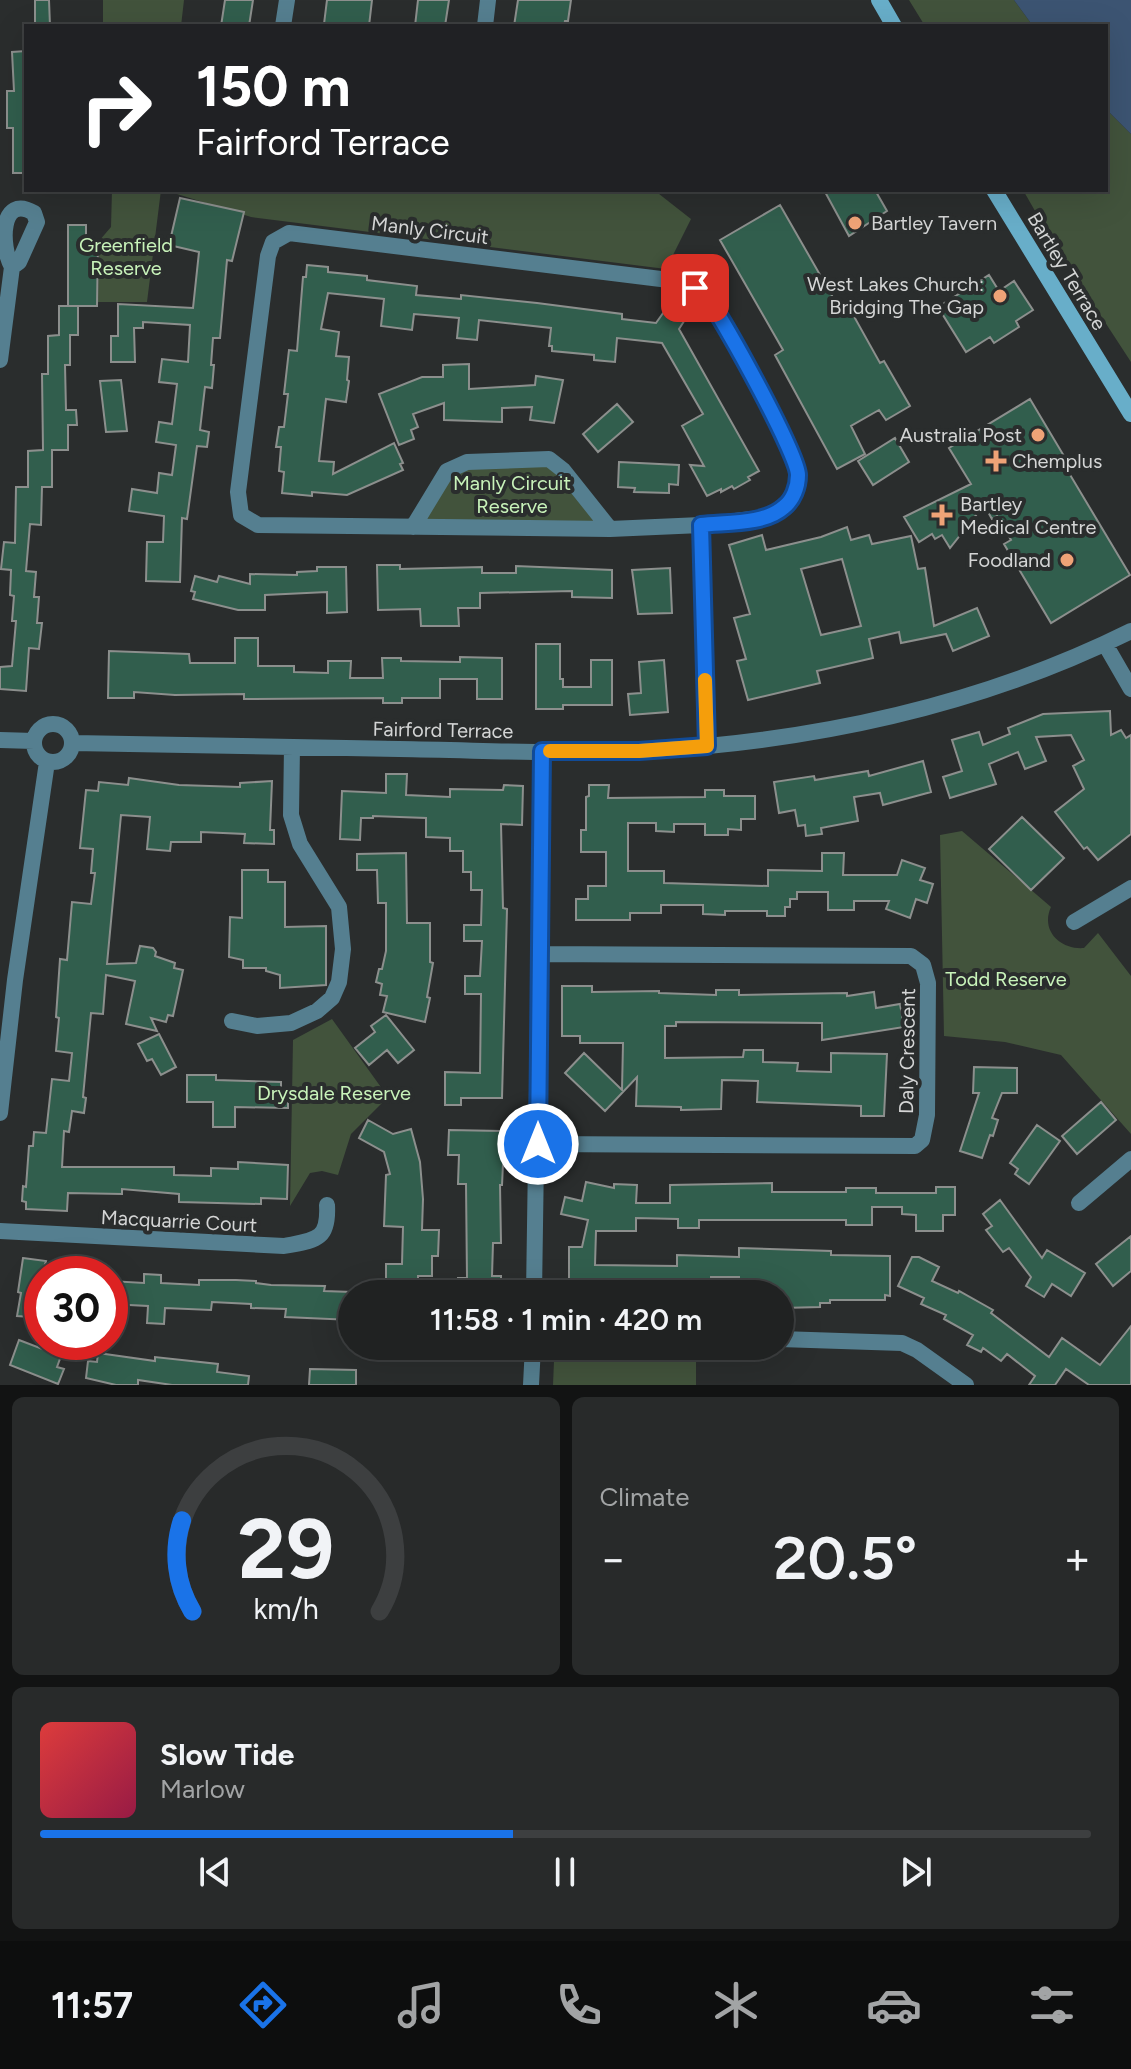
<!DOCTYPE html>
<html lang="en">
<head>
<meta charset="utf-8">
<style>
  body { margin:0; font-family:Figtree,sans-serif; background:#282a2a; color:#f1f3f6; height:100vh; display:flex; flex-direction:column; font-size:30px; white-space:nowrap }
  * { box-sizing:border-box; margin:0 }
  p { font-size:26px; color:#a2a4a5 }
  .icon { flex:none; width:44px; height:44px; fill:none; stroke:currentColor; stroke-width:2; stroke-linecap:round; stroke-linejoin:round }
  .map { position:relative; height:1385px; overflow:hidden }
  .side { display:flex; flex-direction:column; gap:12px; padding:12px; background:#121313; flex:1 }
  .side>* { flex:none }
  .hud { position:absolute; left:24px; top:24px; width:1084px; height:168px; border-radius:0px; box-shadow:0 8px 32px #0002,0 0 0 2px #3d3f40; background:#202124; color:#fff; overflow:hidden }
  .speed { position:absolute; left:24px; top:1256px; display:flex; gap:16px; font-size:40px; font-weight:700; text-align:center }
  .speed>* { display:grid; place-content:center; width:104px; height:104px; border-radius:50%; background:#202222; box-shadow:0 8px 32px #0002,0 0 0 2px #3d3f40; line-height:1 }
  .speed .limit { border:12px solid #d22; background:#fff; color:#111 }
  .pin { position:absolute; display:grid; place-items:center; width:68px; height:68px; color:#fff; margin:-34px; border-radius:16px; box-shadow:0 4px 12px #0006 }
  .me { position:absolute; width:88px; margin:-44px; rotate:0deg; stroke-linejoin:round; filter:drop-shadow(0 0 6px #0008) }
  .turn { display:flex; align-items:center; gap:28px; height:168px; padding:0 40px; font-size:36px }
  .turn .icon { width:104px; height:104px; stroke-width:2.5 }
  .turn b { display:block; font-size:56px; line-height:68px }
  .big { font-size:60px; font-weight:600; line-height:1.1 }
  .side .widget { flex:1; display:flex; flex-direction:column; justify-content:center; gap:12px; min-width:0; padding:0 28px; border-radius:12px; background:#282a2a }
  .side .dial { align-items:center; gap:0 }
  .dial svg { height:208px; overflow:visible; fill:none; stroke:#3d3f40; stroke-width:7; stroke-linecap:round; text-anchor:middle }
  .dial text { fill:#f1f3f6; stroke:none }
  .song { display:flex; align-items:center; gap:24px }
  .cover { width:96px; height:96px; border-radius:12px; background:linear-gradient(135deg,hsl(0 70% 55%),hsl(340 70% 35%)) }
  .played { height:8px; border-radius:4px; background:linear-gradient(90deg,#1a73e8 45%,#3d3f40 45%) }
  .keys { display:flex; justify-content:space-around; direction:ltr }
  .heat { display:flex; justify-content:space-between; align-items:center; font-size:44px; direction:ltr }
  .side .tiles { flex:1; display:grid; gap:12px; grid-template-columns:1fr 1fr }
  .widget:last-child { grid-column:span 2 }
  .trip { position:absolute; left:338px; top:1280px; width:456px; height:80px; border-radius:40px; background:#202222; box-shadow:0 8px 32px #0002,0 0 0 2px #3d3f40; font-weight:600; line-height:80px; text-align:center }
  .menu { display:flex; height:128px; justify-content:space-around; align-items:center; background:#0d0e0e; color:#a2a4a5 }
  .menu .icon { width:56px; height:56px }
  .menu .on { color:#1a73e8 }
  .menu b { font-size:36px; color:#f1f3f6 }
  .map>svg:first-child { display:block }
  .green { fill:#42533c }
  .water { fill:#3c5472 }
  .building { fill:#315e4d; stroke:#8c8f8d; stroke-width:2; fill-rule:evenodd }
  .lines { fill:none; stroke-linecap:round; stroke-linejoin:round }
  .street { stroke:#557f90; stroke-width:16 }
  .secondary { stroke:#68aec9; stroke-width:16 }
  .route-casing { stroke:#114b97; stroke-width:20 }
  .route { stroke:#1a73e8; stroke-width:14 }
  .slow { stroke:#f59e0b; stroke-width:14 }
  .poi-dot { fill:#efa377; stroke:#2a2d2d; stroke-width:3 }
  .labels { text-anchor:middle; dominant-baseline:central; stroke-width:8; stroke-linejoin:round; paint-order:stroke }
  .poi-label { font-size:20px; fill:#d4d5d5; stroke:#2a2d2d; text-anchor:start }
  .street-label { font-size:20px; fill:#d4d5d5; stroke:#2a2d2d }
  .park-label { font-size:20px; fill:#c8f3ba; stroke:#2a2d2d }
</style>
</head>
<body>
<div class="map">
<svg width="1131" height="1385" viewBox="0 0 1131 1385">
  <rect width="100%" height="100%" fill="#2a2d2d"/>
  <path class="green" d="M103 0H184L181 26H103Z
    M909 0H1014L1033 26H925Z
    M1106 109 1131 134V362L1054 244 1023 190H1106Z
    M112 190H161L147 302H98L99 241 111 227Z
    M164 190H654L691 219 666 269 251 217Z
    M549 459 610 529 413 527 447 471Z
    M962 831 1051 907C1040 931 1061 950 1084 948L1098 933 1131 976V1134L1061 1055 1005 1042 944 1036 940 835Z
    M332 1019 388 1097 351 1134 338 1175 322 1171 310 1173 290 1206 293 1040Z
    M563 1352 696 1353V1385H553L554 1361Z"/>
  <path class="water" d="M1014 0H1131V134L1106 109V26H1033Z"/>
  <path class="building" d="M35 0H49L50 26H35Z
    M225 0H253L249 26H221Z
    M327 0H372L369 26 324 24Z
    M418 0H449L445 26H415Z
    M518 0H571L568 21H565L564 26H514Z
    M26 51V173H13V128H7V91H14L12 52Z
    M824 190H875L887 211 849 236Z
    M180 198 244 212 232 261 227 260 220 338H213L211 365H214L212 388 205 387 200 430 209 432 207 447 197 446 187 519 182 518 180 582 146 581 147 542H163L164 516 129 511 132 489 157 493 159 473 172 475 176 445 156 442 159 422 172 424 177 384 159 382 162 359 188 362 190 325 143 322V328H134L135 362H111V336H118V304L193 308 199 252 169 245Z
    M780 205 843 315 851 311 880 363 884 361 910 406 886 420 879 410 851 426 865 454 837 469 775 355 783 350 720 240Z
    M68 225H86V241H98L97 306H68Z
    M307 265 328 267V272L367 276V280L417 286 416 295 461 299V295L537 303 622 314V319L656 323 671 302 688 315 679 329 759 471 748 477 750 480 734 489 732 486 721 492V489L707 496 690 465 704 466 682 426 703 414 662 343 617 338 615 362 594 360V355L552 351V346H549L551 328 479 320 477 340 457 338 459 318 414 314 412 330 381 326 384 299 328 293 321 329 339 332 336 356 349 357 347 380 349 381 346 402 326 399 319 461 334 462 333 474 394 443 403 463 400 464 403 470 347 495 312 492V496L282 493 284 472 279 471 281 447H276L279 427H284L288 394H284L289 350 297 351 303 277H306Z
    M989 275 999 291 1014 281 1033 310 1016 321 1019 327 994 343 990 337 966 352 938 307Z
    M59 306H78V335H70V365H65L66 410H76L77 425H68V450H52V487H42L41 525 30 524 26 571 36 572 34 597H39L37 623H42L39 649 29 648 26 691 0 689V667L12 666 16 621H12L14 596 10 595 11 570 1 569 4 542 15 543 16 487H28V451L43 450 42 374H48V336L59 335Z
    M469 364V389L535 385 536 376 563 380 554 423 530 420 532 407 502 408V422L444 420V403L413 414 418 427 411 430 414 439 399 445 379 394 422 377H443V365Z
    M121 380 127 431 106 432 100 381Z
    M1030 399 1064 456 1060 458 1130 575 1051 623 1004 544 1011 540 997 516 992 519 984 505 950 548 942 535 935 539 932 534 919 542 904 517 971 484 949 448Z
    M617 404 633 422 598 452 583 434Z
    M895 438 909 462 873 485 858 461Z
    M619 462 679 465 678 485 669 484V493L634 492 635 488 618 487Z
    M847 527 851 540 869 535 872 544 911 536 918 569 925 568 934 626 977 608 989 636 953 651 946 634 901 643 899 632 869 639 873 658 817 671 820 683 748 700 737 661 746 659 734 618 750 614 729 545 762 535 766 550 821 537ZM842 559 861 626 821 635 801 569Z
    M377 565H400V569L482 567V573H516V566L612 570V598L572 597V591L480 593V608H458L459 626H421L420 609 378 610Z
    M317 567H346L347 612 327 613V592L265 595V610H238L193 599 195 592 191 591 195 576 217 582 219 576 250 584V574L297 575V572L317 571Z
    M670 568 672 613 638 614 632 570Z
    M235 638H258V666H294V672L328 673V661H351L350 678H383L382 658H401V661L460 662V657L502 658V699H477V679H440V698H402V703H383V698L244 699V694L175 695 134 692V698H108L109 651 189 654 190 663H235Z
    M536 644H560V679H563V687H591V660H612V705H563V709H536Z
    M664 660 668 712 630 715 628 694 641 693 639 662Z
    M1110 711 1111 735 1121 730 1126 738 1131 735V834L1098 860 1087 847 1084 849 1055 812 1084 789 1073 766 1084 760 1071 735 1036 737 1046 761 1025 769 1018 752 989 764 996 784 950 798 943 777 962 771 952 740 979 732 983 745 1010 734 1008 728 1043 714Z
    M923 761 931 792 883 805 880 793 854 797 858 821 821 828 822 834 806 836 805 825 798 826 795 810 779 813 774 782 814 776 815 780 868 771 869 776Z
    M386 774H407L406 795 450 797V789L503 790 504 785 523 786 522 825 501 824 503 908 507 909 502 1098H461V1105H445V1072L480 1073 481 994H465V976H480L482 941H464V925H481L482 890H471V872H463V851H450V838L426 837V818L373 816V818H361L360 840 340 839 342 791 386 793Z
    M129 778 179 785 240 787V783L272 781 270 830H274V844L244 843 245 834 201 832V842H171L170 851 147 849 150 817 121 815 107 964 136 963 140 946 153 948 156 952 155 956 175 963 174 968 183 970 173 1016 168 1015 166 1022 151 1018 157 1031 126 1024 135 981 106 975 103 1014 91 1013 83 1097 86 1098 84 1113 72 1111 69 1132 64 1131 62 1167H174V1175L211 1176V1168L238 1169V1162L288 1165 287 1199 261 1198V1204L179 1202V1194L122 1189V1194L68 1193 67 1211 26 1209V1202L22 1201 23 1186 26 1187 29 1146H33L34 1132 46 1133 52 1079 69 1081 72 1053 56 1051 59 1018 56 1017 60 959 67 960 72 902 91 904 95 873H91L93 849 80 848 86 790 98 791 99 782 128 785Z
    M589 785H609L608 798 705 797V790H724V796H755V819H741V830L728 829V835H705V824H674V832L656 831V823H628V871H664V883L768 886V870L822 871V853H844L843 875H897L902 860 925 868 920 880 933 884 927 903 916 899 910 918 886 909 889 901H854V910H828V892H797V899H790V907H785V916H767V911H725V915L703 914V905H661V913H630V920H576V899H588V886H606V852H581V830H586V797L589 796Z
    M1022 817 1064 858 1031 890 989 849Z
    M406 853 407 923H430V962L433 963 427 997 430 998 425 1022 383 1012 387 996 380 995 382 984 376 982 379 969H382L386 951V903H378L377 870H357V854Z
    M242 870H268V882H285V927L326 926V985L280 988V975L266 971V968H243V960L229 957 230 917 242 918Z
    M562 986H592V992L659 991V993L716 995V990H739V995L847 993V996L874 992 876 1008 900 1004 904 1027 822 1040V1023L676 1022V1026H665V1058L743 1057 744 1050H763V1062L798 1063 797 1071 831 1072V1053L887 1054 884 1116H861V1106L757 1102 758 1081 722 1080 721 1109 681 1110V1107L636 1106 637 1077 605 1111 565 1073 584 1053 622 1090 623 1043H580V1036H562Z
    M386 1015 414 1050 398 1063 387 1050 369 1065 355 1048 375 1032 371 1026Z
    M159 1034 176 1067 161 1075 152 1059 147 1061 138 1044Z
    M974 1067 1017 1068V1093H1002L992 1118 998 1120 993 1136 990 1135 982 1158 960 1151 979 1093H973Z
    M187 1075H216V1080L281 1082V1090H288V1108L235 1107V1127H213V1102H187Z
    M1101 1102 1116 1120 1077 1154 1062 1136Z
    M368 1120 393 1134 411 1129 420 1162 423 1199 422 1230H439L438 1256H432V1276H418V1290L386 1289V1264H402L403 1227 384 1226 386 1175 390 1174 384 1152 359 1138Z
    M1037 1125 1060 1141 1029 1184 1015 1174 1018 1169 1010 1163Z
    M449 1130 501 1131V1142L504 1143 502 1185H500L501 1243H493L492 1276H501V1294H457L458 1278H467L466 1184H458L459 1155H448Z
    M586 1182 614 1188V1184L637 1185 636 1203H670V1185L772 1183V1192H846V1188H876V1193H936V1187H955V1215H943V1231H916V1215L902 1214V1207H872V1225H846V1220H699V1228H678V1219L636 1218V1231H596L595 1265 677 1266V1255L739 1257V1248L831 1251V1255L890 1256V1296L885 1295V1300H830V1303H820V1307L782 1308 780 1294H739V1277H711V1294H665V1290H634L633 1294H579V1289H569V1247H582L588 1220 561 1214 565 1197 582 1201Z
    M1000 1200 1042 1258 1047 1250 1085 1273 1071 1296 1052 1284 1044 1297 1026 1286 1031 1277 1009 1248 1003 1252 986 1230 992 1226 983 1214Z
    M1131 1236V1271L1113 1286 1096 1264Z
    M912 1257H919L939 1267 932 1281 958 1293 959 1291 993 1310 991 1313 1049 1357 1062 1338 1100 1365 1131 1326V1385H1089L1066 1369 1055 1385H1029L1035 1376 1007 1354 1001 1361 983 1348 981 1352 967 1345 973 1335 944 1319 946 1315 921 1304 924 1298 898 1286Z
    M23 1258 46 1261 42 1274V1299L39 1310H32L31 1317 17 1316 21 1293 18 1292Z
    M144 1274 161 1275V1283L199 1285V1280H236L256 1281V1283L271 1285 325 1286 324 1291 352 1292V1320L285 1317 286 1309 251 1308V1304L212 1302 211 1310 165 1308 164 1324 147 1323 148 1306 110 1304V1281L144 1283Z
    M19 1340 61 1356 57 1367 64 1369 58 1384 10 1365Z
    M98 1353 155 1361V1357L218 1364 217 1372 249 1376 248 1385H172L138 1380V1385H116L86 1378 88 1361 97 1362Z
    M310 1369 356 1370V1385H309Z"/>
  <g class="lines">
    <path class="street" d="M283 26 287 0
      M485 26 488 0
      M289 233 677 281 695 288 709 301 746 365 794 457 798 474 795 492 784 507 769 517 701 525 610 529 258 525 241 515 238 492 268 256 273 242Z
      M0 360 12 267C0 246 0 193 34 213L37 222 19 262 12 267
      M701 525 707 746
      M413 527 447 471 467 462 549 459 563 470 610 529
      M1105 644 1131 689
      M34 743a19 19 0 1 1 38 0a19 19 0 1 1-38 0Z
      M0 740 34 741
      M73 743C181 746 290 747 399 749 479 750 561 755 641 751 810 742 978 707 1131 631
      M1074 922 1131 888
      M232 1021 257 1026 291 1023 317 1011 332 998 339 982 343 949 339 907 300 844 291 815 292 747
      M0 1113 15 980 47 762
      M538 1144 915 1146 922 1140 927 1115 928 983 923 965 911 956 538 954
      M1079 1203 1131 1159
      M0 1231 284 1246C315 1240 329 1241 327 1205
      M534 1294 542 751
      M780 1339 902 1343 917 1350 966 1385
      M531 1385 533 1346"/>
    <path class="secondary" d="M879 0 894 26
      M994 190 1131 414"/>
  </g>
  <g class="lines">
    <g class="route-casing">
      <path id="route" d="M538 1144 542 751H639L707 746 701 525C726 522 764 525 784 507 793 500 798 487 798 475 798 455 724 320 709 301 705 296 700 292 695 288"/>
    </g>
    <use href="#route" class="route"/>
    <path class="slow" d="M550 751H639L707 746 705 680"/>
  </g>
  <g class="poi-dot">
    <circle cx="855" cy="223" r="8"/>
    <circle cx="1000" cy="296" r="8"/>
    <circle cx="1038" cy="435" r="8"/>
    <path d="M992 449h8v8h8v8h-8v8h-8v-8h-8v-8h8z"/>
    <path d="M938 503h8v8h8v8h-8v8h-8v-8h-8v-8h8z"/>
    <circle cx="1067" cy="560" r="8"/>
  </g>
  <g class="labels">
    <g class="poi-label">
      <text x="871" y="223">Bartley Tavern</text>
      <text x="984" y="284" text-anchor="end">West Lakes Church:<tspan x="984" dy="23">Bridging The Gap</tspan></text>
      <text x="1022" y="435" text-anchor="end">Australia Post</text>
      <text x="1012" y="461">Chemplus</text>
      <text x="960" y="504">Bartley<tspan x="960" dy="23">Medical Centre</tspan></text>
      <text x="1051" y="560" text-anchor="end">Foodland</text>
    </g>
    <g class="street-label">
      <text transform="translate(430 230) rotate(7)">Manly Circuit</text>
      <text transform="translate(1067 271) rotate(59)">Bartley Terrace</text>
      <text transform="translate(443 730) rotate(1)">Fairford Terrace</text>
      <text transform="translate(907 1051) rotate(-89)">Daly Crescent</text>
      <text transform="translate(179 1221) rotate(3)">Macquarrie Court</text>
    </g>
    <g class="park-label">
      <text x="126" y="245">Greenfield<tspan x="126" dy="23">Reserve</tspan></text>
      <text x="512" y="483">Manly Circuit<tspan x="512" dy="23">Reserve</tspan></text>
      <text x="1006" y="979">Todd Reserve</text>
      <text x="334" y="1093">Drysdale Reserve</text>
    </g>
  </g>
</svg>
<div class="speed"><div class="limit">30</div></div>
<div class="pin" style="left:695px;top:288px;background:#d93025"><svg class="icon" aria-label="arrive" viewBox="0 0 24 24"><path d="M6 21V4h12l-3 4 3 4H6"/></svg></div>
<svg class="me" style="left:538px;top:1144px" viewBox="-20 -20 40 40"><circle r="17" fill="#1a73e8" stroke="#fff" stroke-width="3"/><path d="M0-11L8 9 0 5-8 9z" fill="#fff"/></svg>
<div class="trip">11:58 · 1 min · 420 m</div>
<div class="hud">
<div class="turn"><svg class="icon" aria-label="right" viewBox="0 0 24 24"><path d="M7 20v-9h11M14 6l5 5-5 5"/></svg><div><b>150 m</b>Fairford Terrace</div></div>
</div>
</div>
<section class="side">
<div class="tiles">
<div class="widget dial"><svg viewBox="0 0 100 80">
<path d="M14 69A42 42 0 1 1 86 69"/>
<path d="M14 69A42 42 0 0 1 10 34" stroke="#1a73e8"/>
<text x="50" y="56" font-size="32" font-weight="700">29</text>
<text x="50" y="72" font-size="11">km/h</text>
</svg></div>
<div class="widget"><p>Climate</p>
<div class="heat"><a>−</a><b class="big">20.5°</b><a>+</a></div>
</div>
<div class="widget">
<div class="song"><i class="cover"></i><div><b>Slow Tide</b><p>Marlow</p></div></div>
<div class="played"></div>
<div class="keys"><svg class="icon" aria-label="previous" viewBox="0 0 24 24"><path d="M18 5L8 12l10 7zM5 5v14"/></svg><svg class="icon" aria-label="pause" viewBox="0 0 24 24"><path d="M8 5v14M16 5v14"/></svg><svg class="icon" aria-label="next" viewBox="0 0 24 24"><path d="M6 5l10 7-10 7zM19 5v14"/></svg></div>
</div>
</div>
</section>
<nav class="menu">
<b>11:57</b>
<svg class="icon on" aria-label="directions" viewBox="0 0 24 24"><path d="M12 3l9 9-9 9-9-9zM9 14v-3h6M13 9l2 2-2 2"/></svg>
<svg class="icon" aria-label="music" viewBox="0 0 24 24"><path d="M9 18V5l10-2v13"/><circle cx="6" cy="18" r="3"/><circle cx="16" cy="16" r="3"/></svg>
<svg class="icon" aria-label="phone" viewBox="0 0 24 24"><path d="M5 4h4l2 5-3 2q2 4 5 5l2-3 5 2v4C11 20 4 13 5 4z"/></svg>
<svg class="icon" aria-label="climate" viewBox="0 0 24 24"><path d="M12 3v18M4 7l16 10M4 17L20 7"/></svg>
<svg class="icon" aria-label="car" viewBox="0 0 24 24"><path d="M5 17H2v-5l4-1 3-4h7l3 4 3 1v5h-3M9 17h6M6 11h13"/><circle cx="7" cy="17" r="2"/><circle cx="17" cy="17" r="2"/></svg>
<svg class="icon" aria-label="filters" viewBox="0 0 24 24"><path d="M4 7h16M4 17h16"/><circle cx="9" cy="7" r="2"/><circle cx="15" cy="17" r="2"/></svg>
</nav>
</body>
</html>
